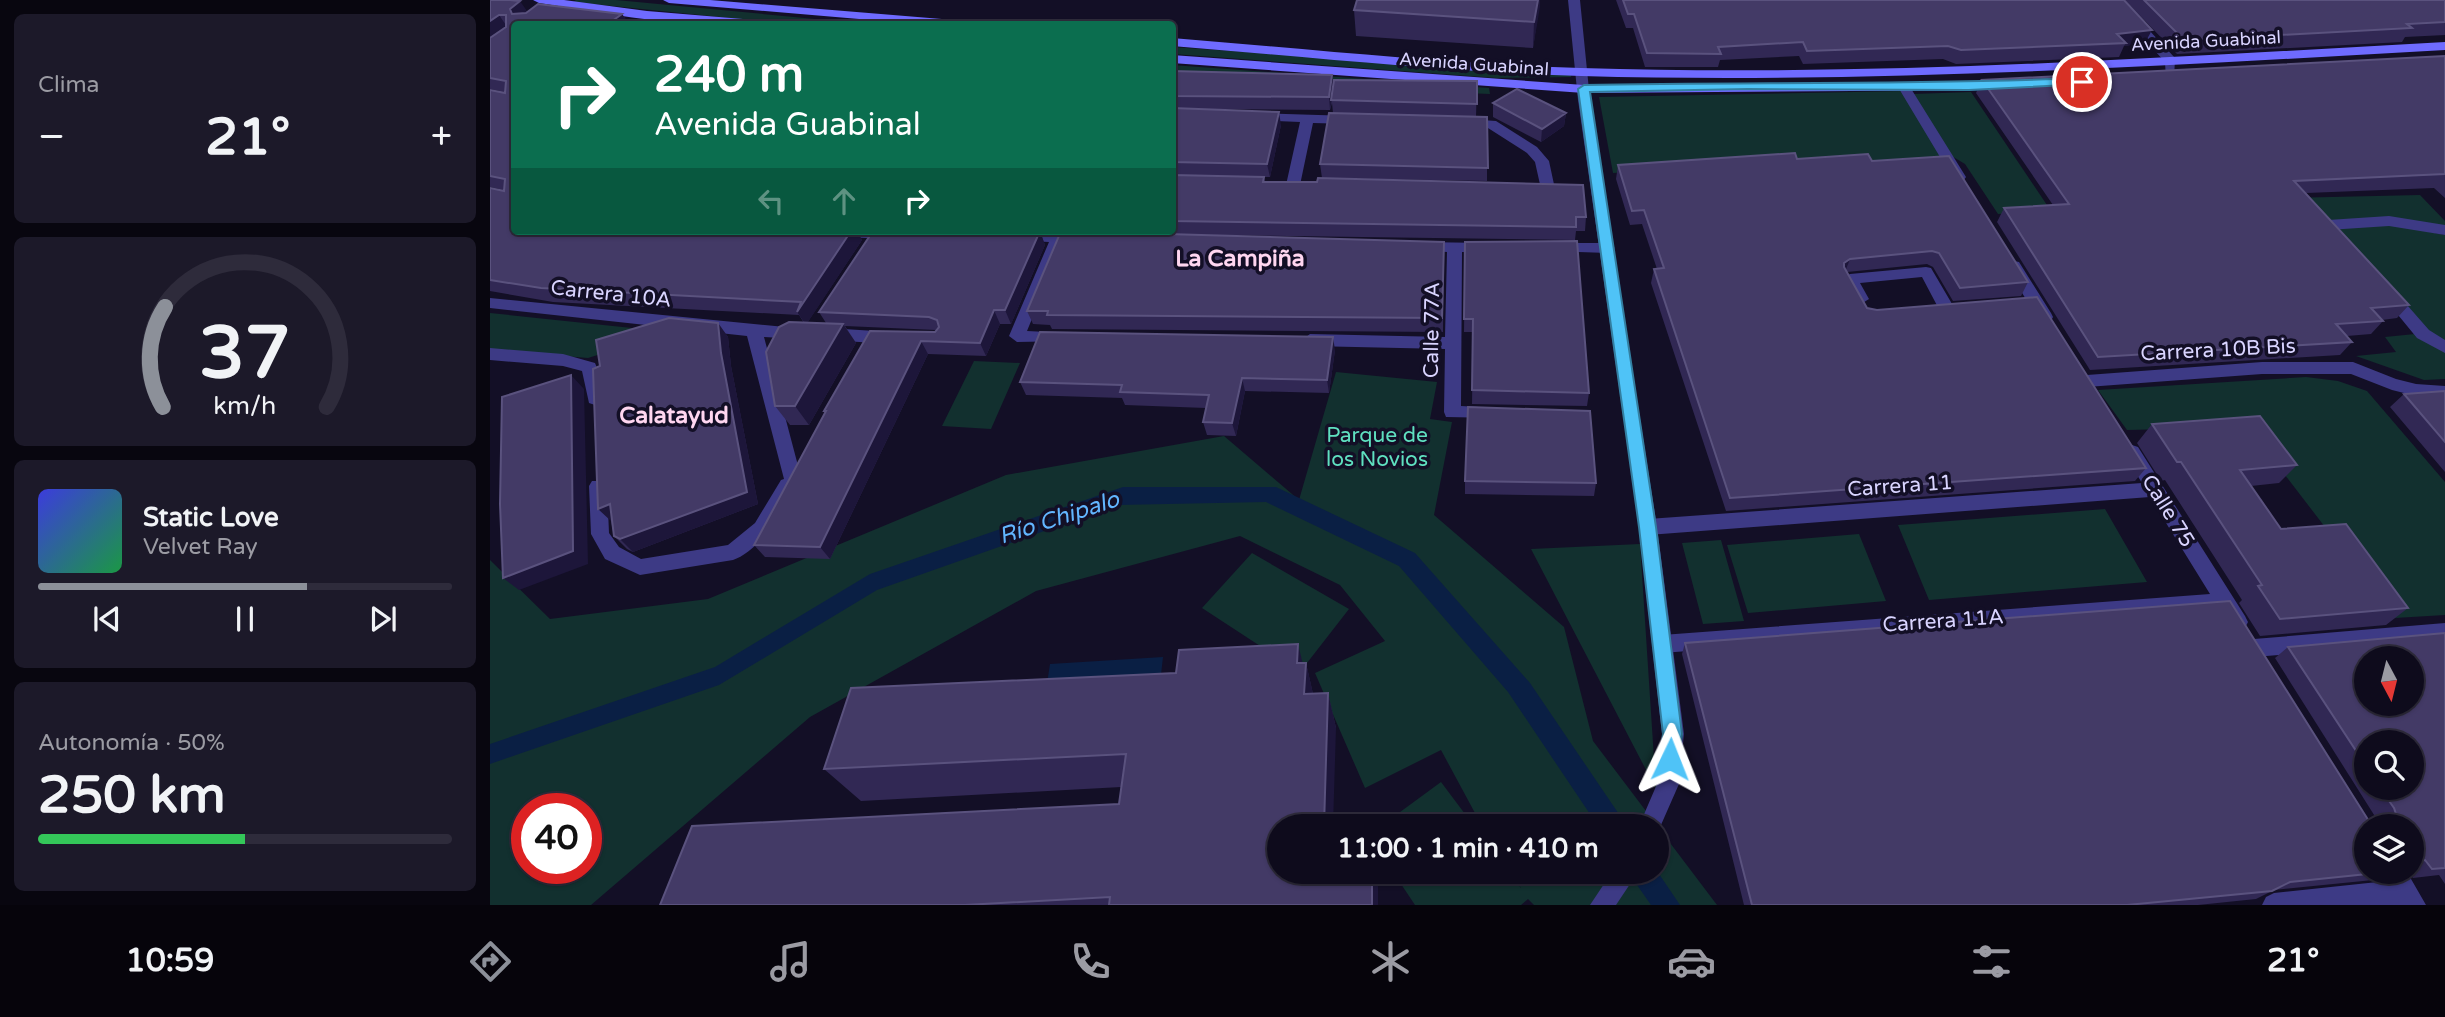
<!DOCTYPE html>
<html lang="es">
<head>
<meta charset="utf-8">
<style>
  body { margin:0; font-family:"Varela Round",sans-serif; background:#1c1929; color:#f1f3f6; height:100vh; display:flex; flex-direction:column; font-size:26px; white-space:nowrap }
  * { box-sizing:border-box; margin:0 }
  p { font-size:23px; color:#9b9ba3 }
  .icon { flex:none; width:38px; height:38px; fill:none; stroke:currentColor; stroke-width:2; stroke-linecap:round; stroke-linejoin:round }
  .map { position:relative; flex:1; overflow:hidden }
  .side { display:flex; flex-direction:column; gap:14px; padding:14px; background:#08060f; width:490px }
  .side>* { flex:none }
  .top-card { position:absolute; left:21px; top:21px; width:665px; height:214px; border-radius:7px; box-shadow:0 2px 5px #0004,0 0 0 2px #2e2b3b; background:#0b6e4f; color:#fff; overflow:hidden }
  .needle { width:46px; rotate:173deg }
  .tools { position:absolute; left:1864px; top:646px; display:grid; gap:14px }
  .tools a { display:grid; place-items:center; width:70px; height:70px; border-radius:50%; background:#0e0b1c; box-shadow:0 2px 5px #0004,0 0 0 2px #2e2b3b; font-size:35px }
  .speed { position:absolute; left:21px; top:793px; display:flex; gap:14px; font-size:35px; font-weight:700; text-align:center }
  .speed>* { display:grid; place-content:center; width:91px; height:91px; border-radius:50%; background:#0e0b1c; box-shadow:0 2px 5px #0004,0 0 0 2px #2e2b3b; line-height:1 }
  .speed .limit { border:10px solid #d22; background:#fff; color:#111 }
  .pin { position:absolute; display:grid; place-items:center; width:60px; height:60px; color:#fff; margin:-30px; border:4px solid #fff; border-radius:50%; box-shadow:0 2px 7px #0007 }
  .me { position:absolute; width:77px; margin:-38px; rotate:2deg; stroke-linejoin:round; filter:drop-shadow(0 0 5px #0008) }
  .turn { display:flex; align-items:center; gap:24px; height:147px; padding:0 28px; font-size:32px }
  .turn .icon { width:91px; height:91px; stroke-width:2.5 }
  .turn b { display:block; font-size:49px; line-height:60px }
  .lanes { display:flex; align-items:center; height:66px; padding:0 28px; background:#0003; justify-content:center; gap:35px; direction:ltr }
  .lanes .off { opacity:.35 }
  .big { font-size:52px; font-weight:700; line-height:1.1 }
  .side .tile { flex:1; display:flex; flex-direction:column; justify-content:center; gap:10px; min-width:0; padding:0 24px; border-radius:10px; background:#1c1929 }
  .side .dial { align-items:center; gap:0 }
  .dial svg { height:182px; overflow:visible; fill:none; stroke:#2e2b3b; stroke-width:7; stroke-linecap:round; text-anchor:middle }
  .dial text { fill:#f1f3f6; stroke:none }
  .song { display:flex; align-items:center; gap:21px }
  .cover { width:84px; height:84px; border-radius:10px; background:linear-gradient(135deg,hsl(240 70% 55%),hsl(140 70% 35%)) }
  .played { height:7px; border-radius:4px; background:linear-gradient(90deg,#8c9099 65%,#2e2b3b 65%) }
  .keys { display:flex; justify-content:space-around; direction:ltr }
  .heat { display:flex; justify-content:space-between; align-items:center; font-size:38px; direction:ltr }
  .charge { height:10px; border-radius:5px; background:linear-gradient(90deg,#34c759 50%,#2e2b3b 0) }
  .trip { position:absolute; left:777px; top:814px; width:402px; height:70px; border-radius:35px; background:#0e0b1c; box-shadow:0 2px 5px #0004,0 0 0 2px #2e2b3b; font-weight:700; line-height:70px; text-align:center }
  .dock { display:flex; height:112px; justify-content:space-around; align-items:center; background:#06040b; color:#9b9ba3 }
  .dock .icon { width:49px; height:49px }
  .dock .active { color:#8c9099 }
  .dock b { font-size:32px; color:#f1f3f6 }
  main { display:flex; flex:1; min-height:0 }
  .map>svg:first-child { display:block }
  .green { fill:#12302f; fill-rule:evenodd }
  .water { fill:#0a1f44 }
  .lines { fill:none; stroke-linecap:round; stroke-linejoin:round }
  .minor { fill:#3d3a85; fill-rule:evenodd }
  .tertiary { fill:#3d3a85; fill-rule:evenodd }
  .secondary { fill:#6f6bff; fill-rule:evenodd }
  .wall { fill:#312854; fill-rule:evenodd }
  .shaded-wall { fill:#1d163a }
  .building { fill:#433a66; stroke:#5a527e; stroke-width:2; fill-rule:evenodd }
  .route { fill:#4fc3f7; stroke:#337fa1; stroke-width:2 }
  .labels { text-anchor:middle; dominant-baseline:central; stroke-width:7; stroke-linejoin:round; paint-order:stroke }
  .far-street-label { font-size:18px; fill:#d9d4ff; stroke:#130f26 }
  .street-label { font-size:21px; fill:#d9d4ff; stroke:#130f26 }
  .park-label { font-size:21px; fill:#5fe0c0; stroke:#130f26 }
  .neighbourhood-label { font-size:23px; font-weight:bold; fill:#ffd6f0; stroke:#130f26 }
  .water-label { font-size:23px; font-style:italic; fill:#62b6ff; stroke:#130f26 }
</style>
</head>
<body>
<main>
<section class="side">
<div class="tile"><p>Clima</p>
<div class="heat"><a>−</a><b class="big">21°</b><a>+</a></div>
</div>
<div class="tile dial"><svg viewBox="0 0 100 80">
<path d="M14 69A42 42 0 1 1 86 69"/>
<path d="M14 69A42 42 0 0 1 15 25" stroke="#8c9099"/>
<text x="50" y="56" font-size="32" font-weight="700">37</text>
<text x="50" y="72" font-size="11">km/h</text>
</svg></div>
<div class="tile">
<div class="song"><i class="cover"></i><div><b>Static Love</b><p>Velvet Ray</p></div></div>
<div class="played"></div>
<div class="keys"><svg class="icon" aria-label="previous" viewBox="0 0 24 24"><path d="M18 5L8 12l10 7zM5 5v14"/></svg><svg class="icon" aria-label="pause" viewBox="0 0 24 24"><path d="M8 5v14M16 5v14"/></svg><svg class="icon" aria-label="next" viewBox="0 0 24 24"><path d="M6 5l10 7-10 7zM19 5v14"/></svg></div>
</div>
<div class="tile"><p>Autonomía · 50%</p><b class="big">250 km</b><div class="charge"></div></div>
</section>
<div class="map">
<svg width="1955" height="905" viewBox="0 0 1955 905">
  <rect width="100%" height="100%" fill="#130f26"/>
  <path class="green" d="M86 0H126L378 24H298L83 2Z
    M682 47 1007 69H1082L1081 77 1006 78 683 54Z
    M682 65 999 88 1000 94 683 81Z
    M1414 91 1454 163 1377 165 1345 160 1123 173 1109 97Z
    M1481 92 1561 211 1508 214 1475 164 1460 155 1423 94Z
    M1930 195 1955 221V229L1840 222 1797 198Z
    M1899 224 1955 235V344L1939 335 1843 227Z
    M0 313 180 332 98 358 0 350Z
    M1925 334 1955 352V379L1934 380 1866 356 1906 352 1895 337Z
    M484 361 530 363 501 429 452 426Z
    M846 372 947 382 940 419 962 422 944 515 1074 627 1103 741 1227 905H1044L1038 899 1031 905H925L903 872H1018L1031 888 1021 872H1167V826H992L951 750 875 788 825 673 895 641 850 585 750 536 546 591 320 717 101 905H0V560L60 619 218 599 516 475 734 436 809 500ZM37 808H96V868H37Z
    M1816 377 1848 381 1877 391 1955 482V615L1905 618 1758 427 1637 430 1608 390Z
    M1615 509 1657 582 1439 600 1408 525Z
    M1369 534 1396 601 1258 613 1237 545Z
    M1231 540 1254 621 1213 624 1192 543Z
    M1150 544 1166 789 1041 549Z
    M762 553 859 609 810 672 712 608Z
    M951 782 984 826H891Z"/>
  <path class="water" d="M633 487H786L925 553 1040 683 1137 826H1108L1018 692 909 566 776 502 628 505 387 590 229 685 0 764V744L225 667 380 574Z
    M673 657 668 701 553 709 560 664Z
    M1167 871 1190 905H1161L1138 872Z"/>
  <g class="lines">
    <path class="minor" d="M1619 0H1631L1685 58 1684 80H1676L1675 62Z
      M1414 83 1420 87 1476 177 1474 180H1464L1462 177 1408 87Z
      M766 113 861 116 868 120 861 124 823 123 810 185 803 189 796 185 810 122 761 120V114Z
      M976 119 1006 121 1047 147 1059 161 1065 189 1063 192H1053L1051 189 1045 162 1037 153 998 128 971 126 969 123Z
      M1899 216 1955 225V235L1899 226 1838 230 1831 225 1838 220Z
      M315 231H407L409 234 402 239 322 236Z
      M528 232 591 233 598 238 591 243H573L537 331 577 333 579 337 577 341 527 342 519 336 559 242 523 240 521 237 523 234Z
      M931 242 997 243 1004 248 997 253 972 252 971 406 1007 408 1009 413 1007 418 956 417 954 412 955 349 820 346 812 340 820 334 955 337 957 252 926 250 924 247 926 244Z
      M1064 243H1118L1125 248 1118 253 1059 251 1057 248Z
      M1524 261 1529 262 1561 313 1563 317 1561 321H1549L1516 266Z
      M1436 267 1441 268 1465 309 1463 313H1451L1432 277 1370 283 1379 299 1371 304 1366 303 1352 279 1360 274Z
      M1898 288 1903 289 1939 330 1955 340V353L1927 338 1890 293Z
      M0 298 316 329 318 333 316 337 310 339 274 337 311 477 305 483C302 507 267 552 243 560L150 575 115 559 101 534 99 486 102 481H114L117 486 119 533 129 547 151 559 238 545 265 523 291 480 294 479 257 336 0 308Z
      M338 328 401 332 409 338 401 344 338 340 330 334Z
      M0 348 73 354 105 363 112 380 113 399 105 405 99 403 92 371 73 366 0 360Z
      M1772 362H1863L1906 379 1926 384 1955 386V398L1926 396 1902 390 1861 374H1772L1597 387 1589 381 1597 375Z
      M1642 445 1648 447 1755 616 1758 622 1755 628C1740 633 1737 621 1730 610L1172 653 1165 650 1162 644 1165 638 1172 635 1720 594 1660 497 1158 535 1151 532 1149 527 1151 522 1158 519 1652 483 1633 452 1636 447Z
      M1955 623V641L1764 657 1757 654 1754 648 1757 642 1764 639Z
      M1892 872H1917L1936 905H1772L1776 897 1784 893 1897 881Z"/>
    <path class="tertiary" d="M1078 0H1090L1100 100 1167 527 1194 734 1189 784 1167 834V826H1149L1167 784 1172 734 1149 527 1088 100Z
      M1122 872H1148L1126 905H1100Z"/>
    <path class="secondary" d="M43 0H74L157 11 265 20 271 24C200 31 120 13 49 3Z
      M173 0H220L464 20 470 24H428L179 3Z
      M682 38C819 49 955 64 1091 68 1379 77 1668 58 1955 42V50C1668 66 1379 84 1091 76 955 72 819 57 682 46Z
      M682 55 1094 85 1511 82 1517 86 1511 90 1094 93 682 63Z"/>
  </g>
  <path class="wall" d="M0 0 38 12 132 14 139 24H24V231H367L372 240 317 323H336L329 312 383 231H682V71L844 85 987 81 986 117H997V181L832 178 830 164 843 113 842 103 840 110 709 109 791 125 780 177H774L775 182 1096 217 1095 231H1086L1085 240 655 234 954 242 953 332 562 329 560 325 543 324 537 311 570 232H550L555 245 521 324H510L496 356 438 354 340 559 275 557 264 545 335 413 334 411 380 331 445 332 446 330 355 326 366 343 319 425H300L285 406 314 323 309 315 63 302 0 291V188L14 190 0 187V90L15 92 0 89Z
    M867 0H1050L1043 48 866 36 864 10Z
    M1126 0H1634L1655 43 1634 46 1629 57 1466 64 1453 59 1313 64 1309 56 1230 60 1228 67H1155L1143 28H1136Z
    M1635 0H1955V35L1915 37 1912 42 1687 54Z
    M1955 56V198L1944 188 1816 193 1919 305 1907 318 1892 320 1893 321 1881 334 1857 336 1862 342 1850 355 1600 370 1507 222 1514 208 1563 205 1486 93 1492 80Z
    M1003 103 1076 113 1074 126 1051 142 1003 117Z
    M1307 159 1382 161 1538 282 1531 296 1463 301 1443 267 1437 264 1357 272 1377 308 1656 468 1645 481 1236 511 1161 283 1164 269H1167L1152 224 1140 225 1126 179 1128 165Z
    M975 242 1099 393 1097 406 982 404 983 332H974Z
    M228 323 238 337 241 366 268 504 143 552 137 549 124 536 121 521 110 366Z
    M845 350 839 393 755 391 746 436 717 435 713 422 716 408 635 405 632 398 536 395 530 382Z
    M1955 391V472L1900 407 1914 394Z
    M1662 424 1807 465 1789 483 1761 486 1791 529 1918 608 1896 625 1770 636 1749 603 1752 600 1675 480 1671 481 1647 443Z
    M975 481 1106 483 1104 496 975 494Z
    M1955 633V884L1949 875 1923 878 1919 872H1922V826H1883L1888 823 1886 818 1785 658 1798 647ZM1876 742 1922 788H1876Z
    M1195 643 1876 872H1908L1893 879 1784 890 1766 899 1708 905H1254L1192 654Z
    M816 663 823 694 838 693 846 728 789 872H888V905H170L629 804 631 787 371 801 334 769 686 673Z"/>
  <path class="shaded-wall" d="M1048 0H1050V7L1043 48 1044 22Z
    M30 1 39 14H22L20 9Z
    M132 14 139 24H118Z
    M9 15 18 28 0 42V21Z
    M1662 30 1655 43 1634 46 1636 43 1627 34Z
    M842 75 844 88 840 110 839 97Z
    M789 112 791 125 780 177 777 164Z
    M1076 113 1074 126 1051 142 1052 129Z
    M361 231H367L372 240 316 325 307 312Z
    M550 231 555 245 521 324 515 310Z
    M1360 259 1355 272 1354 263Z
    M504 310 510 324 496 356 490 343Z
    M228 323 238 337 241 366 268 504 143 552 130 539 231 353Z
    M353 324 366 343 319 425 305 406Z
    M843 337 845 350 839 393 837 380Z
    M431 341 438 354 340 559 330 547Z
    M81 375 94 389 98 564 29 590 13 578Z
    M752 378 755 391 746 436 742 423Z
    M120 504 133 517 121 521 108 509Z
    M808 644 815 673 816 663 824 698 823 729 807 663Z
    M838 693 846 728 843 826H834Z
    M882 872H888V905H882Z"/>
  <path class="building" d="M0 0H20L30 1 20 9 22 14 36 13 48 4 132 14 118 24H24V231H361L307 312 311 302 51 288 0 280V188L14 191 15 179 0 176V90L15 93 16 81 0 78V38L16 27V15H9L0 21Z
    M867 0H1048L1044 22 864 10Z
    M1133 0H1634L1662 30 1627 34 1636 43 1471 50 1458 46 1317 51 1313 42 1228 47 1231 54 1157 53 1144 14H1138Z
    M1654 0H1955V22L1917 24 1922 28 1694 40Z
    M1955 56V174L1804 181 1919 305 1881 308 1893 321 1846 324 1862 342 1608 357 1514 208 1579 204 1492 80Z
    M682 71 842 75 839 97 682 96Z
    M844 80 987 81V104L841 100Z
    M1027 89 1076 113 1052 129 1003 103Z
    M682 108 789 112 777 164 682 162Z
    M839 113 997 117 998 168 830 164Z
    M1305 153 1307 159 1378 154 1382 161 1459 156 1538 282 1470 288 1449 253 1442 251 1360 259 1354 263V267L1377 308 1387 310 1547 297 1656 468 1240 498 1164 269 1174 268 1154 210 1142 211 1128 165Z
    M682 175 774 177 773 182H827L828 178 1093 185 1096 217H1086V227L682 221Z
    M383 231H550L515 310H504L490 343 431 341 330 547 264 545 336 411H334L380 331 445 332 449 327 447 320 439 317 329 312Z
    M571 231 954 242 952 318 557 315 558 311H537Z
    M1087 241 1099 393 982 390 983 319H974L975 242Z
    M179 318 228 323 231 353 257 492 130 539 124 536 120 504 108 509 103 369 110 366 106 340Z
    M299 322 353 324 305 406H285L276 352 289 327Z
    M550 332 843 337 837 380 752 378 742 423 713 422 719 395 630 392 632 385 530 382Z
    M81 375 83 551 13 578 10 504 12 397Z
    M1955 391V442L1914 394Z
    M978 407 1100 411 1106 483 975 481Z
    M1770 416 1807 465 1750 470 1791 529 1856 524 1918 608 1790 619 1768 586 1772 585 1691 462H1687L1662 424Z
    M1740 601 1882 826H1876V872H1897L1800 882 1782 891 1637 905H1262L1195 643Z
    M1955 633V868L1942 869 1935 860 1922 861V826H1896V819L1907 817 1904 808 1890 788H1922V742H1876V766L1798 647ZM1876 658H1922V704H1876Z
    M808 644 807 663H816L814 694 838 693 834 826H789V872H882V905H619L620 897 475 905H170L202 826 629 804 636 754 334 769 361 688 686 673 689 650Z"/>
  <path class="route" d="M1592 78 1596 79V84L1479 90 1258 89 1100 92 1166 527 1192 734 1187 766 1180 769 1173 766 1170 759 1173 734 1149 527 1088 89 1094 85C1260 82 1426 85 1592 78Z"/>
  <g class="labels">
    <g class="far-street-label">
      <text transform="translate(1716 41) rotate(-3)">Avenida Guabinal</text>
      <text transform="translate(984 64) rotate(4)">Avenida Guabinal</text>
    </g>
    <g class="street-label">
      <text transform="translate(121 294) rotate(6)">Carrera 10A</text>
      <text transform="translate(942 330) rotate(-89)">Calle 77A</text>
      <text transform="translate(1728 350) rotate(-3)">Carrera 10B Bis</text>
      <text transform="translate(1410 486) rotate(-4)">Carrera 11</text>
      <text transform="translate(1678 511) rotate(58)">Calle 75</text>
      <text transform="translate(1453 621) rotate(-4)">Carrera 11A</text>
    </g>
    <g class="park-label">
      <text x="887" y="435">Parque de<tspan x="887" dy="24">los Novios</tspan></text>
    </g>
    <g class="neighbourhood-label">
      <text x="750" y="259">La Campiña</text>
      <text x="184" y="416">Calatayud</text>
    </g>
    <g class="water-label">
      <text transform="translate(569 518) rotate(-18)">Río Chipalo</text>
    </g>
  </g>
</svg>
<div class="tools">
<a><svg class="needle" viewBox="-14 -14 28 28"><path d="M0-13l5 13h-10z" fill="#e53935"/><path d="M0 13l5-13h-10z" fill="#9b9ba3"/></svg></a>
<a><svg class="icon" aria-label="search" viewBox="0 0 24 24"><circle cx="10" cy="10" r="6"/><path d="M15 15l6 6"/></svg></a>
<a><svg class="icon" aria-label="layers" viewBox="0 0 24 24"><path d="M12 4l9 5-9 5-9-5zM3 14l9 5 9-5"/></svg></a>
</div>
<div class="speed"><div class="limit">40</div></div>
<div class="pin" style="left:1592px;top:82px;background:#d93025"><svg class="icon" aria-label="arrive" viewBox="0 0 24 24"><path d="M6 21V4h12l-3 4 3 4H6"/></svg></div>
<svg class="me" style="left:1180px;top:759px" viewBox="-20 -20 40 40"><path d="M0-17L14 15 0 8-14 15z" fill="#4fc3f7" stroke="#fff" stroke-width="4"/></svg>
<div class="trip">11:00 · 1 min · 410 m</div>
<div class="top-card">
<div class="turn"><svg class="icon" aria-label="right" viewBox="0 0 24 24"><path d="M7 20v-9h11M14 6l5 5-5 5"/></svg><div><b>240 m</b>Avenida Guabinal</div></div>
<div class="lanes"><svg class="icon off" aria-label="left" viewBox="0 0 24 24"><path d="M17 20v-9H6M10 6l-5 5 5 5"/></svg><svg class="icon off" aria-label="ahead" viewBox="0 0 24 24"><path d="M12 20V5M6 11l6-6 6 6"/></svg><svg class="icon" aria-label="right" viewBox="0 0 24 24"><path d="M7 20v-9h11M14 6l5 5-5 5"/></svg></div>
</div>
</div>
</main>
<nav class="dock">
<b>10:59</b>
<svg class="icon active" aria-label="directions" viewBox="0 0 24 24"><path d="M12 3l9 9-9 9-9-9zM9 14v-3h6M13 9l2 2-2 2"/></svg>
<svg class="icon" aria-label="music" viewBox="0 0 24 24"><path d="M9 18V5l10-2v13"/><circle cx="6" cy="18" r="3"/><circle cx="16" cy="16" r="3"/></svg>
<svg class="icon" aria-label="phone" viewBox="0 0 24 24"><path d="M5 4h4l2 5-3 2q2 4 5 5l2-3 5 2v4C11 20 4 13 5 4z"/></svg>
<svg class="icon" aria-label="climate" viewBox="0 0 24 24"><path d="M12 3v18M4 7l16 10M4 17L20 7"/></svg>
<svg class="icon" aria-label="car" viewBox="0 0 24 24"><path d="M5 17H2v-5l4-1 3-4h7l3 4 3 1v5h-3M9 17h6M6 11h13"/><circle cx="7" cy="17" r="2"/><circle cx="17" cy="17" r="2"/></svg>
<svg class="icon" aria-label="filters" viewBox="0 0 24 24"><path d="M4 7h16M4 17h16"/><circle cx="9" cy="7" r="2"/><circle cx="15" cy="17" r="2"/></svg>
<b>21°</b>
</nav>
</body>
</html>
